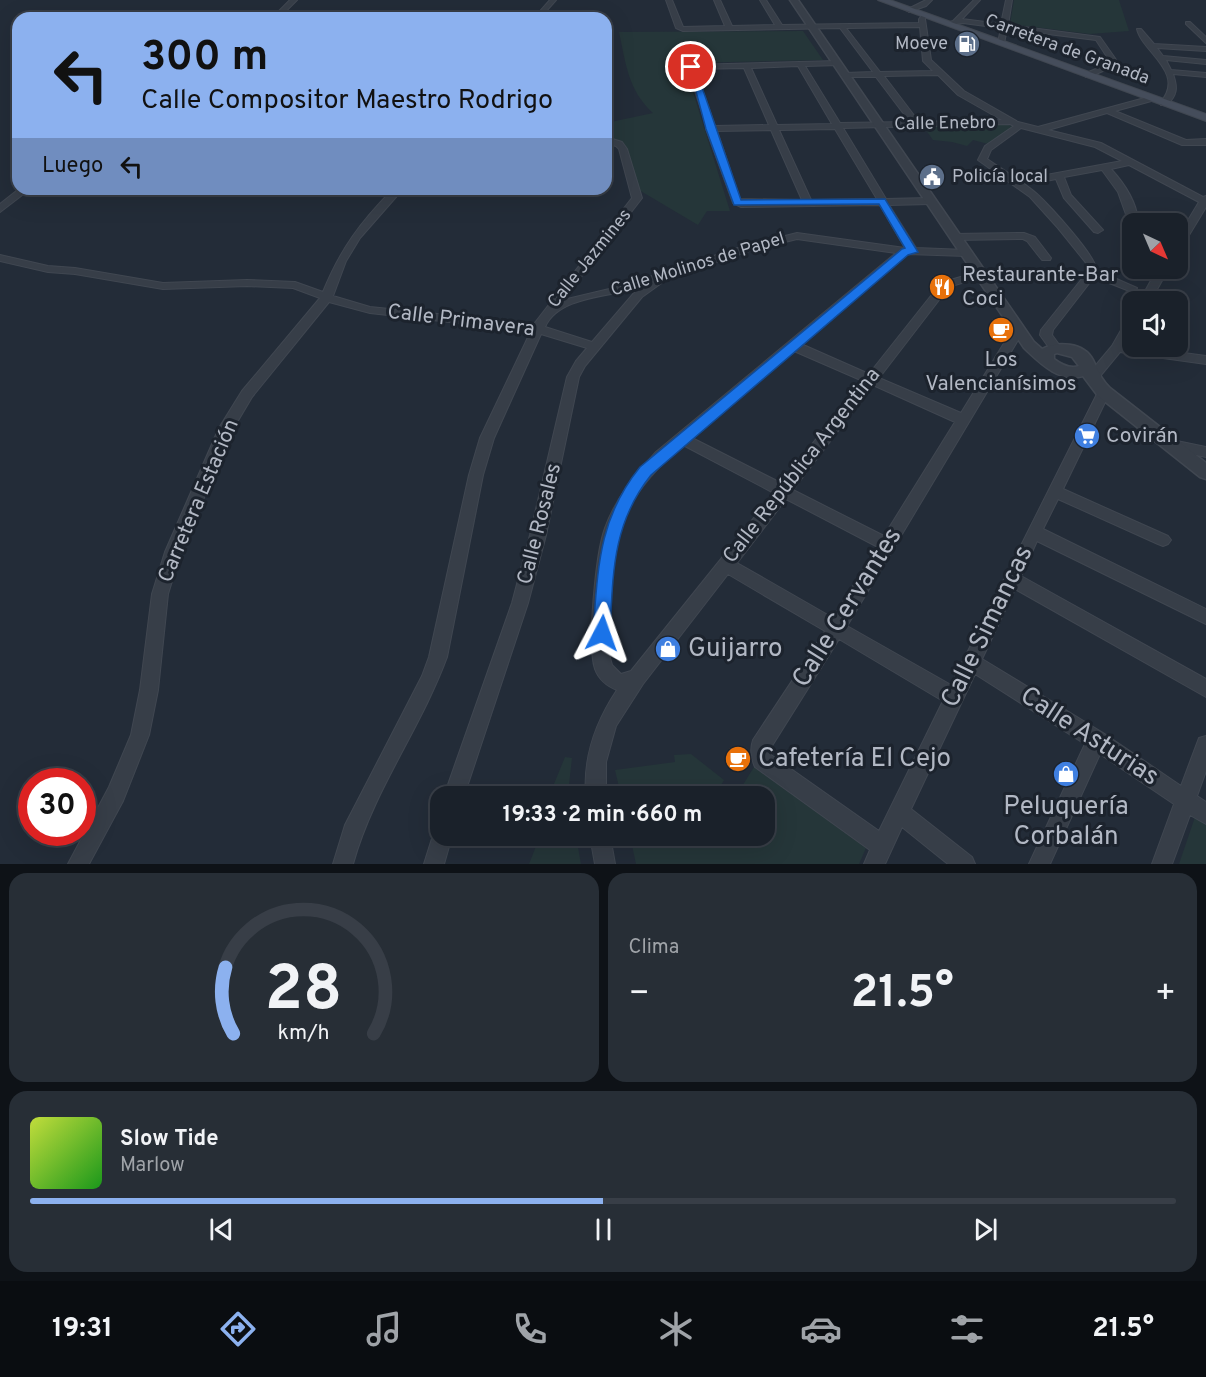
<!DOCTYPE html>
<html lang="es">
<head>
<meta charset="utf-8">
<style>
  body { margin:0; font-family:Overpass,sans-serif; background:#272e36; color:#f1f3f6; height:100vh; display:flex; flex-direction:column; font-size:22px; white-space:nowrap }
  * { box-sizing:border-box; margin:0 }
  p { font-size:20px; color:#9fa3a8 }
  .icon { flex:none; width:33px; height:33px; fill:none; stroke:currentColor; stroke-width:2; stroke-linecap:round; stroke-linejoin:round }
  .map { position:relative; height:864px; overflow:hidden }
  .panel { display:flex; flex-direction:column; gap:9px; padding:9px; background:#0e1217; flex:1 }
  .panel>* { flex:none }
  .hud { position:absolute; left:12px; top:12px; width:600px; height:183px; border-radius:18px; box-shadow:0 6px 24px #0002,0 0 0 2px #383e47; background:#8cb1ef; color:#111; overflow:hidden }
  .needle { width:39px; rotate:136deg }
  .controls { position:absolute; left:1122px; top:213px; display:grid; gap:12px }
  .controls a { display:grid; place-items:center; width:66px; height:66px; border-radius:12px; background:#1a212a; box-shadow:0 6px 24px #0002,0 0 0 2px #383e47; font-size:30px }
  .speed { position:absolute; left:18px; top:768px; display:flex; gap:12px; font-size:30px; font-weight:700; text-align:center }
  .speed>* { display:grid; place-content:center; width:78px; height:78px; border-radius:50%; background:#1a212a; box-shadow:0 6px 24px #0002,0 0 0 2px #383e47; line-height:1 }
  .speed .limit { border:9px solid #d22; background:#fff; color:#111 }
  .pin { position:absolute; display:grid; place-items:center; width:51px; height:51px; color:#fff; margin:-26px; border:3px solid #fff; border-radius:50%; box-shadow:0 2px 6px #0007 }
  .me { position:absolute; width:66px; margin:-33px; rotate:4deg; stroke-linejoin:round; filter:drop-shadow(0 0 4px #0008) }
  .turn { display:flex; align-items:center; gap:21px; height:126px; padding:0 30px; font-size:27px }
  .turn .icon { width:78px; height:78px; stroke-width:2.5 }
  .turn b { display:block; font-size:42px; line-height:51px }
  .then { display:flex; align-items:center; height:57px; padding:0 30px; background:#0003; gap:12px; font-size:22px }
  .big { font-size:45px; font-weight:700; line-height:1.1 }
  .panel .card { flex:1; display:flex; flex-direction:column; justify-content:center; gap:9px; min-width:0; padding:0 21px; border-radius:18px; background:#272e36 }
  .panel .dial { align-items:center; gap:0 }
  .dial svg { height:156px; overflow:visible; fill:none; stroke:#383e47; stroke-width:7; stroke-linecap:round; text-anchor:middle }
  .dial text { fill:#f1f3f6; stroke:none }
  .song { display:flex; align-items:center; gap:18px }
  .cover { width:72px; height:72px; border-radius:9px; background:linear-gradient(135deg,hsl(70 70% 55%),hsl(120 70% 35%)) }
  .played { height:6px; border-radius:3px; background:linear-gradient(90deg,#8cb1ef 50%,#383e47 50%) }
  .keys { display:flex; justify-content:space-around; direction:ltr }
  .heat { display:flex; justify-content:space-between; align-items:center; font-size:33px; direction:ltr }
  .panel .tiles { flex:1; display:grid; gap:9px; grid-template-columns:1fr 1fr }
  .card:last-child { grid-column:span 2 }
  .trip { position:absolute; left:430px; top:786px; width:345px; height:60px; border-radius:18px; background:#1a212a; box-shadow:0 6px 24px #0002,0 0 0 2px #383e47; font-weight:700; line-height:60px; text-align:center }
  .tab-bar { display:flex; height:96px; justify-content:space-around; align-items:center; background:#0a0d11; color:#9fa3a8 }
  .tab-bar .icon { width:42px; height:42px }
  .tab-bar .current { color:#8cb1ef }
  .tab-bar b { font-size:27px; color:#f1f3f6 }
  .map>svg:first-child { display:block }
  .green { fill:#253639 }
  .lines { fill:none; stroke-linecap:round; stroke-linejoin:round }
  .minor-casing { stroke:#404751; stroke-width:2 }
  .tertiary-casing { stroke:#404751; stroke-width:3 }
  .secondary-casing { stroke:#404751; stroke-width:2 }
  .minor { fill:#373e48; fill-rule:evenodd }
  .tertiary { fill:#373e48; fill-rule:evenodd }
  .secondary { fill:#454d5b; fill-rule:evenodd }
  .route { fill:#1a73e8; stroke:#114b97; stroke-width:1.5 }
  .labels { text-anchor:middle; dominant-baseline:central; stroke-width:6; stroke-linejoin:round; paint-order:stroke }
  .far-poi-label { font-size:18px; fill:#b2b8c4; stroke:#1c232d; text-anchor:end }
  .far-street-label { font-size:18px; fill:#b2b8c4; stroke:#1c232d }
  .poi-label { font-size:21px; fill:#b2b8c4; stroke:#1c232d; text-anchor:start }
  .street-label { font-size:21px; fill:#b2b8c4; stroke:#1c232d }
  .near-street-label { font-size:26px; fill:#b2b8c4; stroke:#1c232d }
  .near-poi-label { font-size:26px; fill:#b2b8c4; stroke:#1c232d; text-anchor:start }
</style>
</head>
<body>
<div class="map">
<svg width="1206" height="864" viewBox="0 0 1206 864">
  <rect width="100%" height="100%" fill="#232c38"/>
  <path class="green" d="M1014 0H1119L1129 31 1090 34 1010 24Z
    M803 31 823 60 684 63 730 211H707L698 225 639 190 626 148 606 138V123L653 113C628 90 626 64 619 32Z
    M1006 124 1013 127 988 144 973 140 967 146 952 142 933 140 923 126Z
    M691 754 724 780 719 789 729 796H621L615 770 675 762 674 755Z
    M565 757 572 758 569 785 570 796H549Z
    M754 767 866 848 859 864H636L630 836H765V796H736Z
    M1195 817 1206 824V864H1179Z
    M540 836H576L581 864H529Z"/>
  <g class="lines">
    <g class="minor-casing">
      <path id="minor" d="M290 0H297L279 18H272Z
        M550 0H556L540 18H534Z
        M666 0H672L683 27 725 26 714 0H720L732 26 775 25 760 0H766L782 25 919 23V19L923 14H927L925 19 931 60 964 91 1018 122 1038 127 1152 96H1155V100L1115 111 1186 140 1206 139V145H1182L1107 113 1048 130 1101 143 1203 197 1206 196V207L1183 245 1178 248V237L1199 202 1129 165 1111 169C1123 182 1136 201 1138 220L1133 223 1128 220 1118 192 1102 170 1064 177 1071 195 1103 230 1098 233 1094 232 1064 198 1056 179 1041 182 1036 179 1041 176 1122 161 1095 147 1021 128 991 150 987 159C1003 170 1022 181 1037 194 1049 205 1098 258 1096 270L1137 288 1135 290H1127L1094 277 1053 330 1052 335 1060 346 1054 350 1050 349 1040 335 1041 330 1085 275 1087 264 1058 228 1030 197 978 160 985 146 1014 126 1010 124 843 128 886 199 930 198 935 201 930 204 889 205 916 248 966 250 971 253 966 256 908 254 801 344 869 374 934 292 947 281 981 271 985 272V276L955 285 942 296 879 378 961 413 1014 327H1022L1024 330 847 626 951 685 1098 392 1104 388 1109 389 1110 392 1063 489 1168 536 1171 540 1168 544 1163 546 1158 544 1058 499 1043 529 1206 609V624L1037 541 1021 576 1206 679V697L1015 589 982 659 1103 733 1181 786 1199 738 1206 736V771L1197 796 1206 802V824L1190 815 1172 864H1152L1174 804 1100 754 1050 864H1029L1085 744 975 674 911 809 972 857 975 864H948L902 827 885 864H864L870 850 755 767C751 758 750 749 753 740L825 631 728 574 643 684 616 726 606 762V796H586C583 757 595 723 617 690 607 686 599 680 595 669 587 645 596 552 605 528 616 498 635 475 656 452L896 253 797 239 749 251 667 279 642 297 585 366 579 377 546 535 528 603 464 796H444L512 603 530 535 567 377 576 361 587 348 541 334 494 438 483 475 447 657C421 728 373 791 353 864H333L345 825 422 676 429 657 469 475 480 438 531 331 370 313 329 302 252 397 233 429 181 552 168 594 158 690 149 735 123 801 89 864H68L109 787 131 735 140 690 152 594 165 552 219 428 242 391 320 298 293 288 247 286 163 289 75 274 48 272 0 261V255L48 266 75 268 163 283 247 280 295 282 323 292C341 248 360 223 393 189H403L360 238 346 261 333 296 370 307 534 324 632 198 619 149 616 146 606 143V137L622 142 627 149 642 198 563 300 622 286 741 247 797 233 905 248 880 205 741 207 733 203 706 129 707 127 687 67 691 65 837 61 841 63 840 65 805 66 840 123 910 122 876 77H842V73H845L873 72 840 28 683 31 676 28ZM920 27 923 61 933 71 880 72 846 28ZM798 66 832 124 777 125 751 68ZM744 68 769 125 715 126 695 69ZM938 75 958 95 1002 120 919 122 884 76ZM835 129 877 199 811 200 779 130ZM771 130 802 200 740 199 717 131ZM642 287 634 293 592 342 545 327C559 295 613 297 642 287ZM794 351 863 381 781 483 692 438ZM873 385 955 422 884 536 793 490ZM683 445 774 493 631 671 621 674 612 665 609 654C611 614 608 568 620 529 630 496 656 468 683 445ZM786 499 878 547 833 618 737 563ZM839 639 943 701 879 831 771 755 770 749Z
        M926 0H932L926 6 909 12 906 10Z
        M974 0H980L962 19 1001 24 1006 0H1012L1008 25 1100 37 1119 64 1089 77H1086V73L1111 63 1096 40 1007 29 1004 43 1001 45 998 43 1001 28 963 23 947 25V23L953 21Z
        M1186 22H1190L1206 37V43L1186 24Z
        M1137 29H1141L1154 44 1206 47V51L1157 48 1163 56 1206 60V64L1166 60 1171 70 1206 73V77L1173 74C1178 88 1177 95 1167 105H1161L1160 103C1187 73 1142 52 1137 29Z
        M19 189H30L0 212V204Z
        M1024 233 1035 237 1051 258 1050 260H1042L1027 241 1023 239 955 240 950 237 955 234Z
        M1158 268H1169L1150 302H1139Z
        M1132 317V331L1125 345 1206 356V364L1120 352 1101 375 1098 384H1090L1088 381 1091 371 1112 346 1128 318Z
        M1172 440 1206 447V457L1167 449 1165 445Z
        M441 826V836H452L444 864H424L435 829Z
        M590 836H610L615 864H595Z"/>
    </g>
    <g class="tertiary-casing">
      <path id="tertiary" d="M790 0H798L1034 342 1042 349C1057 341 1084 342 1093 360 1099 372 1100 378 1110 388L1206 463V479L1200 477 1098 396 1083 376C1059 383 1040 363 1024 348ZM1057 353 1072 357 1079 366C1070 369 1062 365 1054 359V354Z"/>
    </g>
    <g class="secondary-casing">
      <path id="secondary" d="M878 0H890L1206 114V121Z"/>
    </g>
    <use href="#minor" class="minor"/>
    <use href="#tertiary" class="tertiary"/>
    <use href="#secondary" class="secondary"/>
  </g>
  <path class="route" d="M689 65 695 67 741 200 885 199 918 252 908 255 651 475C612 524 613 574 610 633L608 639 602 641 595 639 593 633C598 569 598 519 640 467L902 249 905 248 879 204 734 205 706 129Z"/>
  <defs>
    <g id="fuel-disc" transform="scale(1.35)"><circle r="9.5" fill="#5c6f8a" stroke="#1c232d"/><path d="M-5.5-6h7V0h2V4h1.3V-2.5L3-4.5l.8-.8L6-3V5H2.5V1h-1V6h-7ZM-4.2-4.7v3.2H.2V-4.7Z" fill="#fff"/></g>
    <g id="civic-disc" transform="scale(1.35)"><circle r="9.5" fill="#5c6f8a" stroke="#1c232d"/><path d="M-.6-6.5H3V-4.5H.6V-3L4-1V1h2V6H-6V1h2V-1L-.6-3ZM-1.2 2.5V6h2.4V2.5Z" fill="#fff"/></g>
    <g id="restaurant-disc" transform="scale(1.35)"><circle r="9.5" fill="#e8710a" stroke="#1c232d"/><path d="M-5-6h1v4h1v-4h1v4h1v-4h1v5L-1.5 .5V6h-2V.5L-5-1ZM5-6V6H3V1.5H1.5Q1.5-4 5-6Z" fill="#fff"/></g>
    <g id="cafe-disc" transform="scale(1.35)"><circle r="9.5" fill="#e8710a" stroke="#1c232d"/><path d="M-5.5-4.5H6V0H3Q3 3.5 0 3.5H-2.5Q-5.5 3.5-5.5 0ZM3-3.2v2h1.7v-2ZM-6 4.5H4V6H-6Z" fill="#fff"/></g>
    <g id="supermarket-disc" transform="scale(1.35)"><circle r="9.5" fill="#3f7fe0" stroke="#1c232d"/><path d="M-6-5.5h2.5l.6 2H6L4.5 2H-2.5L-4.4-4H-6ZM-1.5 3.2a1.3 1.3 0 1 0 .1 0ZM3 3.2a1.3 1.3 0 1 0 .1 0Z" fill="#fff"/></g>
    <g id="shop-disc" transform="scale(1.35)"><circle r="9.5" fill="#3f7fe0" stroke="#1c232d"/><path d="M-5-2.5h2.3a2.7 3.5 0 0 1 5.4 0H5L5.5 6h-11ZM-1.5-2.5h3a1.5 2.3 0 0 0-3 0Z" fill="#fff"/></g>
  </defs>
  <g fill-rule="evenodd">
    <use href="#fuel-disc" x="967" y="44"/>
    <use href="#civic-disc" x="932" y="177"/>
    <use href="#restaurant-disc" x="942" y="287"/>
    <use href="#cafe-disc" x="1001" y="330"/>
    <use href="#supermarket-disc" x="1087" y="436"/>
    <use href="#shop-disc" x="668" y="649"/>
    <use href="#cafe-disc" x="738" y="759"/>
    <use href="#shop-disc" x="1066" y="774"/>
  </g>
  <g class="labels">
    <g class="far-poi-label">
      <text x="948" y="44">Moeve</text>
      <text x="952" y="177" text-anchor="start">Policía local</text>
    </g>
    <g class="far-street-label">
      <text transform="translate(1067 50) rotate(20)">Carretera de Granada</text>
      <text transform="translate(945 124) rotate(-1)">Calle Enebro</text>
      <text transform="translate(590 259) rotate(-51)">Calle Jazmines</text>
      <text transform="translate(698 265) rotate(-17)">Calle Molinos de Papel</text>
    </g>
    <g class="poi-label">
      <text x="962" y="275">Restaurante-Bar<tspan x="962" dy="24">Coci</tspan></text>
      <text x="1001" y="360" text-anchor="middle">Los<tspan x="1001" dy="24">Valencianísimos</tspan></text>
      <text x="1106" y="436">Covirán</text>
    </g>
    <g class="street-label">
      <text transform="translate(461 321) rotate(7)">Calle Primavera</text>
      <text transform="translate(802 466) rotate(-52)">Calle República Argentina</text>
      <text transform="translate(199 501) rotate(-67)">Carretera Estación</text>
      <text transform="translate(540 524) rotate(-76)">Calle Rosales</text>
    </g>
    <g class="near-street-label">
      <text transform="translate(848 608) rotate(-58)">Calle Cervantes</text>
      <text transform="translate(988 627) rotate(-64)">Calle Simancas</text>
      <text transform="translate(1089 737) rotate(33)">Calle Asturias</text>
    </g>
    <g class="near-poi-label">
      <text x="688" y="649">Guijarro</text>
      <text x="758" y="759">Cafetería El Cejo</text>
      <text x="1066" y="807" text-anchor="middle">Peluquería<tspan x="1066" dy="30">Corbalán</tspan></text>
    </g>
  </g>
</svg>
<div class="controls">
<a><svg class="needle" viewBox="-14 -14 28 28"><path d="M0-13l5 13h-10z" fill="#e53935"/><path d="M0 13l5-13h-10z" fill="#9fa3a8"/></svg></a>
<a><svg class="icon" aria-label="sound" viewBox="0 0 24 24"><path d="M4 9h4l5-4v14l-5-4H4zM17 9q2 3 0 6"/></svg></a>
</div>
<div class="speed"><div class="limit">30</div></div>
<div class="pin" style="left:691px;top:67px;background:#d93025"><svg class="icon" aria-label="arrive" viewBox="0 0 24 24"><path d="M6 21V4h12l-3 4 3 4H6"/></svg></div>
<svg class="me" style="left:602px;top:633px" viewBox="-20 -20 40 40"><path d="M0-17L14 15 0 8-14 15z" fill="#1a73e8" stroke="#fff" stroke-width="4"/></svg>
<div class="trip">19:33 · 2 min · 660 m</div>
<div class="hud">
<div class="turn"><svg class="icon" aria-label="left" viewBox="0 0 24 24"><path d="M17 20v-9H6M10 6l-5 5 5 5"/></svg><div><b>300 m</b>Calle Compositor Maestro Rodrigo</div></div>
<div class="then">Luego<svg class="icon" aria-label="left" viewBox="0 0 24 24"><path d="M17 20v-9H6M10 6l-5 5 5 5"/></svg></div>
</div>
</div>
<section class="panel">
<div class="tiles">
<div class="card dial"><svg viewBox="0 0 100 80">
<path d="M14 69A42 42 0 1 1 86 69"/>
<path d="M14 69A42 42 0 0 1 10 35" stroke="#8cb1ef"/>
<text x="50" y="56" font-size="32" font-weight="700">28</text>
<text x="50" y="72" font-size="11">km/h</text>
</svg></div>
<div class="card"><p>Clima</p>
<div class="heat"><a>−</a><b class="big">21.5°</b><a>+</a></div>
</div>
<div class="card">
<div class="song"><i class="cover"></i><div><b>Slow Tide</b><p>Marlow</p></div></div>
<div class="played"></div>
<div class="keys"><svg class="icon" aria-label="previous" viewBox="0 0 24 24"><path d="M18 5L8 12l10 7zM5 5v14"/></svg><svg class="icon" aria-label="pause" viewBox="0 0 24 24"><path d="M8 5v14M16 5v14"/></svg><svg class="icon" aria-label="next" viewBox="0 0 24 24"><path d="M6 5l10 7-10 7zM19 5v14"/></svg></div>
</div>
</div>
</section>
<nav class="tab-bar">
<b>19:31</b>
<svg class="icon current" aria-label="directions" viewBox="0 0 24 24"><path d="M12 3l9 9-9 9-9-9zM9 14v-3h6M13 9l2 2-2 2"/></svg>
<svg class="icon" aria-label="music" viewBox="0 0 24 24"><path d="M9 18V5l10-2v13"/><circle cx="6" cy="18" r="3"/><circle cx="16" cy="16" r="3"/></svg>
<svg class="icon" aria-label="phone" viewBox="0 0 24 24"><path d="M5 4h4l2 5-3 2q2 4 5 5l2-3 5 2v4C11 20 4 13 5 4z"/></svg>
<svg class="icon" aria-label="climate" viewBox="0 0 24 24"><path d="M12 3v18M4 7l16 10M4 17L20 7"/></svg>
<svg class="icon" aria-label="car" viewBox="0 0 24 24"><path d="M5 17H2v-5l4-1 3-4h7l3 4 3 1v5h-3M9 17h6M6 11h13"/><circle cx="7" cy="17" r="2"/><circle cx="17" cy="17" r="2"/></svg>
<svg class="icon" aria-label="filters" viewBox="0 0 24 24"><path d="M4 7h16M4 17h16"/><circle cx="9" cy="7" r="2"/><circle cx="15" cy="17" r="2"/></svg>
<b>21.5°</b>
</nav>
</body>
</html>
